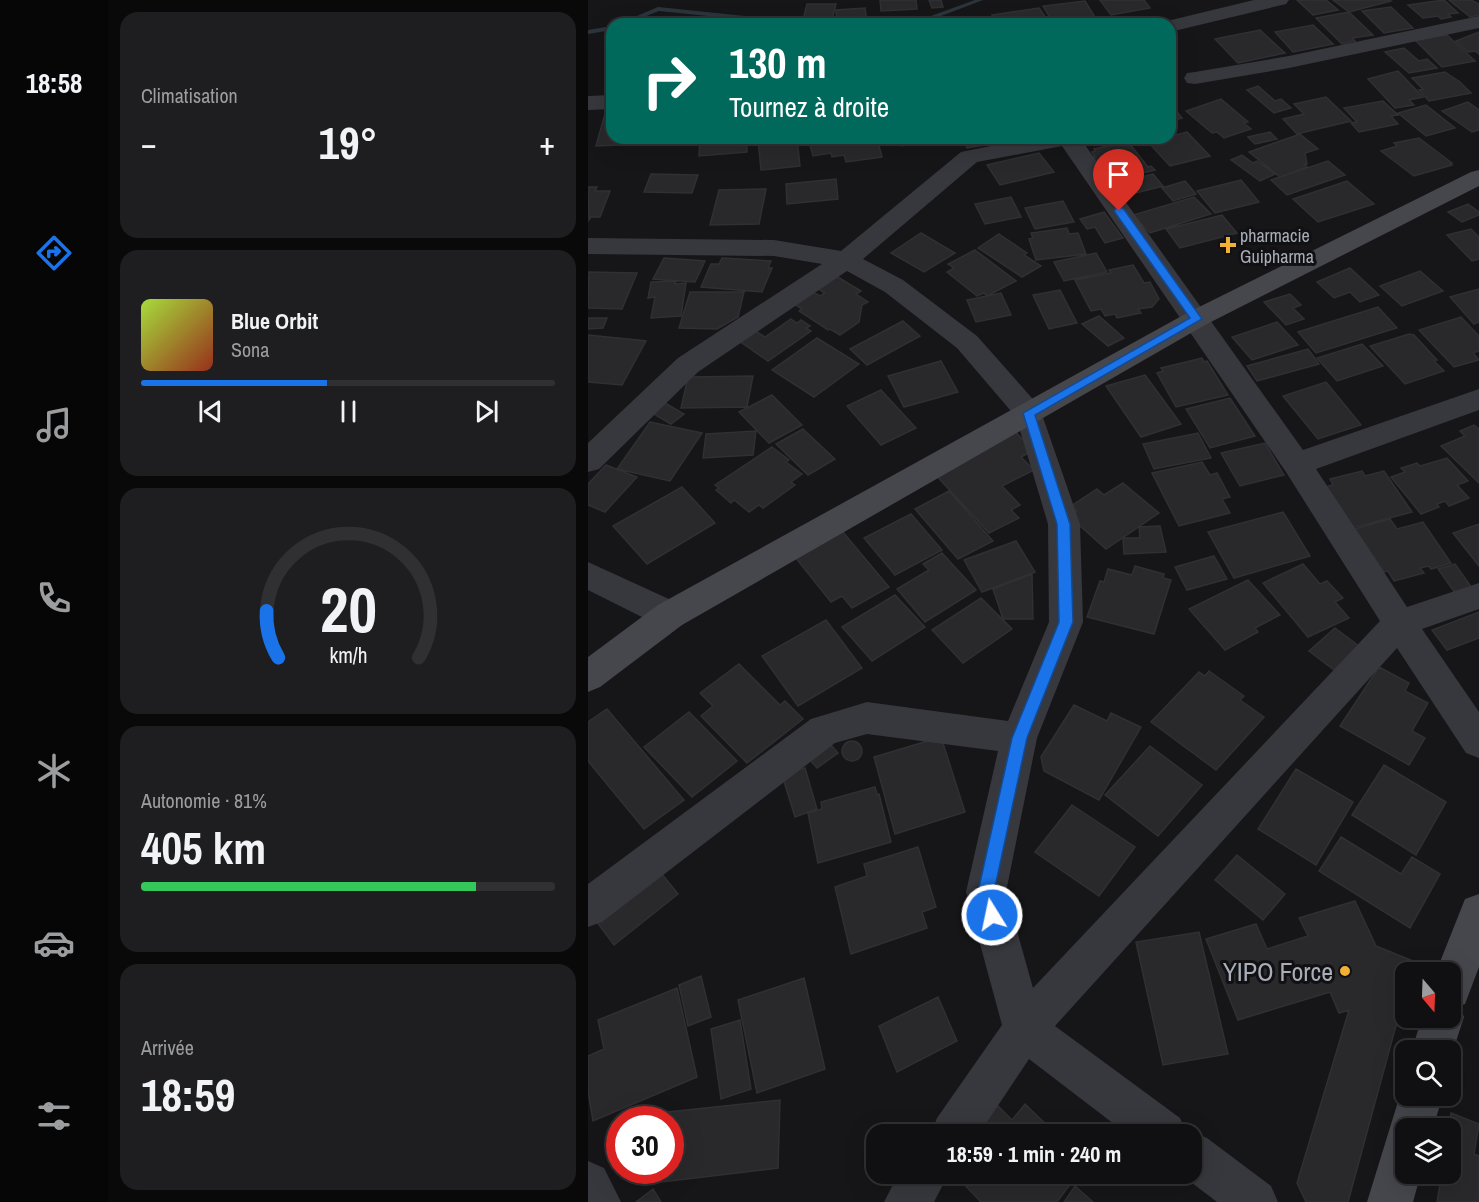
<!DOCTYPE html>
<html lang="fr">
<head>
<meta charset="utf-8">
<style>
  body { margin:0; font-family:"Archivo Narrow",sans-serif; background:#1e1e20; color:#f1f3f6; height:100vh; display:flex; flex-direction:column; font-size:22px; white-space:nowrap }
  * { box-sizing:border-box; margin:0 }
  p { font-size:20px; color:#9c9d9f }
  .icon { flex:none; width:33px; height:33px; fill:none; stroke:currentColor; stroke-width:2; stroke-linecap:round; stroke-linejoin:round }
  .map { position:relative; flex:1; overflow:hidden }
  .side { display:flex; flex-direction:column; gap:12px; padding:12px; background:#09090a; width:480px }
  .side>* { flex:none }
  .banner { position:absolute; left:18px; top:18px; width:570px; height:126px; border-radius:18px; box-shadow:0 6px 24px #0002,0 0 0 2px #303032; background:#00695c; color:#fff; overflow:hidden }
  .needle { width:39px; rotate:161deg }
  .tools { position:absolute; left:807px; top:962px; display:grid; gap:12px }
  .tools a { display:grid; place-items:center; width:66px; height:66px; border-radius:12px; background:#101012; box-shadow:0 6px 24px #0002,0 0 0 2px #303032; font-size:30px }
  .speed { position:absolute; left:18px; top:1106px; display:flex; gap:12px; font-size:30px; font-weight:700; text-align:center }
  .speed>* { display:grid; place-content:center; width:78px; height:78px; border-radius:50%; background:#101012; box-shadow:0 6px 24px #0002,0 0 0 2px #303032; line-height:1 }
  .speed .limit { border:9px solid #d22; background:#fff; color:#111 }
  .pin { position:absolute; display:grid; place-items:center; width:51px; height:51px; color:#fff; margin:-62px -26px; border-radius:50% 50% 50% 0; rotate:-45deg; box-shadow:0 0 6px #0007 }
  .pin .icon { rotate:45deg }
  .me { position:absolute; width:66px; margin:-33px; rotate:350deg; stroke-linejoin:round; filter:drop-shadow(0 0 4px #0008) }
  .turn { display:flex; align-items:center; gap:21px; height:126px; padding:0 24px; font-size:27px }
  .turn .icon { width:78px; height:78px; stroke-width:2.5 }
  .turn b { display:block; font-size:42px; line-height:51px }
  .big { font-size:45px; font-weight:800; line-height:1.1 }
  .side .card { flex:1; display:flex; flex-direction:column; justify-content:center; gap:9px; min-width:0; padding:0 21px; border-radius:18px; background:#1e1e20 }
  .side .dial { align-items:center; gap:0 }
  .dial svg { height:156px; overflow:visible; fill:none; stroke:#303032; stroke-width:7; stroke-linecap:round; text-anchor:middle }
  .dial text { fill:#f1f3f6; stroke:none }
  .song { display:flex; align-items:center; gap:18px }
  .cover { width:72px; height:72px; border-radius:9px; background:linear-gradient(135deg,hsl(80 70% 55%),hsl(10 70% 35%)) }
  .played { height:6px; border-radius:3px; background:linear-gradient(90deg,#1a73e8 45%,#303032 45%) }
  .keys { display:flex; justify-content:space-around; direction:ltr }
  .heat { display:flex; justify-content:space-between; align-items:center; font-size:33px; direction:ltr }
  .charge { height:9px; border-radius:4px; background:linear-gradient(90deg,#34c759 81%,#303032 0) }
  .trip { position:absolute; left:278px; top:1124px; width:336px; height:60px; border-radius:18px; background:#101012; box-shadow:0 6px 24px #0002,0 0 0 2px #303032; font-weight:800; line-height:60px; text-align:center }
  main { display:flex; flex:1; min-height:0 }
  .dock { display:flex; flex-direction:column; width:108px; justify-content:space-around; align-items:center; background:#060607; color:#9c9d9f }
  .dock .icon { width:42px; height:42px }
  .dock .current { color:#1a73e8 }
  .dock b { font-size:27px; color:#f1f3f6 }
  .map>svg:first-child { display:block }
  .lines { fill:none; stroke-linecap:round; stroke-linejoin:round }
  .stream { fill:#2c353c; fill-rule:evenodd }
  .building { fill:#29292c; stroke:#303034; stroke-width:1.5 }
  .street { fill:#37383d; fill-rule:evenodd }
  .secondary { fill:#45474d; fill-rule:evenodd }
  .route { fill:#1a73e8; stroke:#114b97; stroke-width:1.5 }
  .poi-dot { fill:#f2b134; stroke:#111113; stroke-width:2 }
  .labels { text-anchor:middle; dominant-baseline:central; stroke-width:6; stroke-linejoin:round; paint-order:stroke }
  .far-poi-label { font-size:18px; fill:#a8adb8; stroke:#111113; text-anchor:start }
  .near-poi-label { font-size:26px; fill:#a8adb8; stroke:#111113; text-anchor:end }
</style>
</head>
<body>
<main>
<nav class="dock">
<b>18:58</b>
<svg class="icon current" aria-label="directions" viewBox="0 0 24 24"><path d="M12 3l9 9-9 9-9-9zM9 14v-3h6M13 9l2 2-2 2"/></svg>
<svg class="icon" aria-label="music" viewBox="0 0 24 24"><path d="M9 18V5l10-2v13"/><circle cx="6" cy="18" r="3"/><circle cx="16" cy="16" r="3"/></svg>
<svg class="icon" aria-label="phone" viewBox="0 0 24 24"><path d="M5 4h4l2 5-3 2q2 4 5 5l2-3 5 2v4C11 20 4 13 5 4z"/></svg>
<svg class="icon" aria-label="climate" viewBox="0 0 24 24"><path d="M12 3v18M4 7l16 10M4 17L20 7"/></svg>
<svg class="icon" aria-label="car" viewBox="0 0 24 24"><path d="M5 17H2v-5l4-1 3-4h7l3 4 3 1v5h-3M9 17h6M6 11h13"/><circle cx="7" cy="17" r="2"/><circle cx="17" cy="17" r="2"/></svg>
<svg class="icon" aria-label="filters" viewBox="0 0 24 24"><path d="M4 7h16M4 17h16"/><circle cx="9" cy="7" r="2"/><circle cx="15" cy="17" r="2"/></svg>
</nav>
<section class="side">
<div class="card"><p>Climatisation</p>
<div class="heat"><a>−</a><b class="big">19°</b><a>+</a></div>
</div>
<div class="card">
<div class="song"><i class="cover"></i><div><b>Blue Orbit</b><p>Sona</p></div></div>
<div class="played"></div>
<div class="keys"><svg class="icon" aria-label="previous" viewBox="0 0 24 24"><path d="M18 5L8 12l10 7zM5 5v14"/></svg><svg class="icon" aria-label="pause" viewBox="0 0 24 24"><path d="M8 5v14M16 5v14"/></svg><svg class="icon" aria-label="next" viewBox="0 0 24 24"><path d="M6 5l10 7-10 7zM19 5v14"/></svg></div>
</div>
<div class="card dial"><svg viewBox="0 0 100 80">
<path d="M14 69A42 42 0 1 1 86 69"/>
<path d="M14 69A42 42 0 0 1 8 45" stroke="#1a73e8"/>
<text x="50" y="56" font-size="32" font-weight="700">20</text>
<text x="50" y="72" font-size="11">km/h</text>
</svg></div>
<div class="card"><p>Autonomie · 81%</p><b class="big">405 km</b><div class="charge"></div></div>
<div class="card"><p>Arrivée</p><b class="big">18:59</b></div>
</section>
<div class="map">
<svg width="891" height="1202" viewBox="0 0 891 1202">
  <rect width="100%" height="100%" fill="#161618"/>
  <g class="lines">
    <path class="stream" d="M387 0H395L332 24H315L318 22 329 21Z
      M70 7 215 22 218 24H199L71 11 38 24H30Z
      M24 26V30L0 34V30Z"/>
  </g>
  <path class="building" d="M292 0H328L329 9 293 11Z
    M341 0H353L355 7 344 8Z
    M512 0H556L562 8 523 15Z
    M709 0H738L750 10 725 15Z
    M745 0H801L803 1 761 12Z
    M856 0 870 13 860 14 863 17 853 19 850 16 835 18 820 5Z
    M861 0H883L891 4V15L882 17Z
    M497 1 510 22 466 24 455 6Z
    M219 4H248L244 20H215Z
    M803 7 825 28 796 33 774 11Z
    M277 8 279 22 249 24 248 10Z
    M451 8 462 24H409L404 15Z
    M761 12 785 35 764 38 767 41 754 44 728 18Z
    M725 25 745 44 705 52 687 32Z
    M672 30 697 53 650 63 627 39Z
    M891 32V54L887 51 880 52 868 41Z
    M859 35 887 61 854 67 827 40Z
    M816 48 831 61 839 59 849 68 821 73 797 52Z
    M810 71 835 97 821 100 826 105 807 108 780 79Z
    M857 72 872 82 883 93 841 101 831 90 835 89 824 78Z
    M670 86 687 101 693 99 703 108 686 113 659 90Z
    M738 97 763 121 709 134 695 119 716 114 706 104Z
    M633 99 660 122 656 123 663 129 636 138 629 132 624 133 598 111Z
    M795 101 810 115 803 116 810 124 771 132 763 123 769 122 756 108Z
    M880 102 891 110V130L884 132 854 111Z
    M582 103 594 118 582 121Z
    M838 105 867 128 838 136 810 113Z
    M24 109V138H58L56 144 8 146 18 110Z
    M599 132 622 156 582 166 560 142Z
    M682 132 689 139 667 144 660 137Z
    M712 134 730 149 717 153 719 164H716L719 167 692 177 661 152Z
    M112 138H159V152L111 156Z
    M187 138H209L212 166 173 170 170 140Z
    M220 138H289L294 157 258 162 256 155 244 157 243 153 225 156Z
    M306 138H337L314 146Z
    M375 138H419L421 141 379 148Z
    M831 138 864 163 862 164 864 165 826 176 793 151 809 146 806 143Z
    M536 142 541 143 560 167 563 166 567 170 530 179 517 175 504 157H507L504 152 507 151 506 149Z
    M451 153 466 172 412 185 399 165Z
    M654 155 665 163 669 161 687 174 672 181 643 160Z
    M740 161 757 175 699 195 683 180Z
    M63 174 110 175 104 193 56 192Z
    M565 174 575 186 548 193 537 181Z
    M248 179 250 199 199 204 198 184Z
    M653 180 671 202 627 213 609 191Z
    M597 181 608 194 585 201 574 188Z
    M759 181 786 204 730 222 705 199Z
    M0 187H9L7 191H22L12 217H3L1 220Z
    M178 189 171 224 122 225 131 190Z
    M423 197 433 217 397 224 387 204Z
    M606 197 623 214 562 233 545 215Z
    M475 201 486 222 447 229 437 208Z
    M880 204 891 212V215L874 222 860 212Z
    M516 212 535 238 517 243 507 227 499 229 492 219Z
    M634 215 649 233 592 248 578 229Z
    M479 228 481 234 490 233 498 254 448 260 441 239 445 238 443 233Z
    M883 229 891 237V259L884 261 859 235Z
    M333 233 367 253 336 272 303 253Z
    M411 234 439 253 436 255 453 266 434 277 390 248Z
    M387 250 428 281 399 296 396 293 389 296 359 272 366 268 360 264Z
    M508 253 519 272 476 281 466 262Z
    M76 258 117 261 107 282 65 279Z
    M134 258 183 261 180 268H184L174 292 113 287 123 264H131Z
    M545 265 556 283 562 282 571 299 564 307 550 309 553 313 529 318 527 314 517 316 513 309 503 311 487 280 523 273 521 270Z
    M762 268 791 295 772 302 762 292 746 298 729 282Z
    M832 271 855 291 814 306 792 286Z
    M1 272 49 273 34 309 0 308Z
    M248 276 273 291 268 294 280 302 274 305 271 322 252 335 242 329 240 330 211 311 214 309 203 302 221 290 232 296 237 293 229 288Z
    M88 281 87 284 98 283 93 316 63 318 67 297 60 298 63 282Z
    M891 289V322L886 324 862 297Z
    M472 290 489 323 461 329 445 295Z
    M102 292H156L150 317 129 329 91 328Z
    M413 293 423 315 388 322 379 300Z
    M702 294 713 305 705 308 716 319 698 325 676 302Z
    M790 307 809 328 728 353 710 332Z
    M511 316 536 338 520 346 494 324Z
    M873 317 891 336V351L885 353 891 360 866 367 831 330Z
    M0 318H19L15 328 0 329Z
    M203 319 209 323 213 320 222 326 218 328 223 331 180 361 151 341 166 330 177 337Z
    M315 321 332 336 279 365 262 349Z
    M689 322 710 345 664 360 644 337Z
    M821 334 826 335 849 360 846 361 856 371 817 384 782 346Z
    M0 335 58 341 34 385 0 382Z
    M229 338 271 364 226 397 184 370Z
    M774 344 795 366 749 381 729 358Z
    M720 349 731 364 669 381 659 366Z
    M614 358 616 362 619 361 640 395 588 407 569 373 575 371 573 368Z
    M353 361 370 392 316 407 300 376Z
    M557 375 593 424 553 437 518 386Z
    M165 376 159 407 93 408 100 377Z
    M738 382 773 425 730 439 695 396Z
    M293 390 328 428 293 445 259 406Z
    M184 395 214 425 181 443 151 412Z
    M642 398 667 436 622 448 598 409Z
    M77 403 96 414 83 424 64 413Z
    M62 422 114 433 82 481 29 469Z
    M886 425 891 429V483L853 446 877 436 872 431Z
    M215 429 247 459 220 475 188 444Z
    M425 430 446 450 433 457 446 470 414 486 432 505 423 510 431 518 401 533 345 472Z
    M168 431 165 455 115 458 118 434Z
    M610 433 623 458 566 469 555 444Z
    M677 443 696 475 652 486 633 453Z
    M184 447 201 460 198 462 214 474 203 482 207 485 175 508 171 505 161 512 146 500 143 503 128 490 131 488 127 485Z
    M859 458 880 481 869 485 881 498 861 506 857 501 849 504 851 507 833 514 803 477 817 472 813 468 829 463 832 466Z
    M614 462 622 475 629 473 642 497 634 499 642 513 591 526 564 473Z
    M18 465 49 477 17 512 0 505V484Z
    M774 471 777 476 796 471 824 512 764 528 737 487 745 485 742 479Z
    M535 483 571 513 518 549 481 516 489 511 483 506 509 489 516 495Z
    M94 487 127 523 59 564 25 526Z
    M361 491 405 541 370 559 327 509Z
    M695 512 722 556 646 578 620 532Z
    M323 514 354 550 307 575 276 538Z
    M802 519 809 529 835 522 863 563 843 569 841 566 832 568 836 573 806 581 800 571 796 572 767 529Z
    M891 524V566L865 533Z
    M572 526 578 552 536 554 535 538H552L551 527Z
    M254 531 301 587 264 608 254 596 243 602 207 557Z
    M428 541 447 572 394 592 376 560Z
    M354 553 388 590 337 622 309 589 341 570 335 564Z
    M626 556 639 579 599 590 587 567Z
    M715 564 732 584 739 581 755 598 747 602 761 618 720 637 675 583Z
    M867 564 884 588 867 593 850 569Z
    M547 566 576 574 575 578 583 580 566 634 499 617 512 581 516 582 520 569 544 575Z
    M444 574 445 619H415L405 589Z
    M660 580 692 615 667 628 670 632 637 650 601 609Z
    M307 595 337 627 284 661 254 627Z
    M393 598 424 629 375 663 344 630Z
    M891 612V638L859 650 844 630Z
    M238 620 274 668 210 706 174 656Z
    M747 628 771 646 746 670 721 651Z
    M151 664 192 705 197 701 215 719 159 763 113 716 125 706 112 693Z
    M791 667 821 683 817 691 840 703 824 731 837 738 821 765 752 726Z
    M621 671 656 696 652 700 676 717 628 770 563 722 611 672 617 676Z
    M486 705 519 721 523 713 553 727 511 800 456 771 453 757Z
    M19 709 96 800 56 829 0 761V722Z
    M101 712 149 761 104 797 56 747Z
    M353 737 377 812 307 834 286 757Z
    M254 751a10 10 0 1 1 20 0a10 10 0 1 1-20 0Z
    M243 745 250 753 229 768 221 759Z
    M562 746 614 785 570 836 517 795Z
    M796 765 858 802 828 855 764 815Z
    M217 768 229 809 207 817 194 775Z
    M708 769 765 802 728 865 670 829Z
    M287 787 289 795 291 794 303 842 230 863 220 813 234 809 233 802Z
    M484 805 547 847 511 896 447 852Z
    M753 837 813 874 824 857 852 874 822 928 731 871Z
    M330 847 348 907 334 912 339 928 263 954 247 887 279 876 276 864Z
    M649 855 697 894 675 920 627 880Z
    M69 868 90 894 26 945 5 917Z
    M767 901 788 946 825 961 822 972H818V989L760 1202H718L709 1183 761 1010 751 1013 742 992 650 1020 618 939 668 924 679 949 720 936 711 918Z
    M611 932 640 1054 575 1065 548 942Z
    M113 976 123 1017 100 1026 91 985Z
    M216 978 237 1069 169 1093 150 1000Z
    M89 988 109 1077 5 1121 0 1091V1056L16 1049 10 1020Z
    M350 997 369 1041 309 1072 291 1026Z
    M152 1020 163 1089 133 1099 123 1029Z
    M192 1100 190 1168 74 1182 75 1170H82V1119H79L80 1112Z
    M408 1104 424 1120 437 1104 468 1134H383Z
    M863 1113 891 1124 886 1154 891 1156V1202H849L854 1173H862L861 1128Z
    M365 1173H481L486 1179 469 1202H393Z
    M487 1186 505 1202H476Z
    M65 1189 73 1202H48Z"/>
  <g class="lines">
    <path class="street" d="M666 0H701L698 4 582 32V24H573L575 22Z
      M891 16V28L701 68 607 84 599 83 596 78 599 73 607 72 701 56Z
      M24 95V109L0 110V96Z
      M443 138H492L715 450 891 389V410L728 469 819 607 891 583V609L834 629 891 712V758L878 753 809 648 467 1026 592 1118 598 1133 603 1131 619 1138 683 1186 690 1202H629L591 1173H603V1134H539L441 1059 391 1134H343L349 1118 414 1025 378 892 410 751 279 734 247 743 14 922 0 927V884L223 719 279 702 420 721 461 622 460 524 428 417 369 348 297 292 259 271 110 372 11 469 0 472V443L90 358 234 264 186 256 0 254V238L186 240 253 251 373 152ZM474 146 698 472 792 621 445 988 418 892 449 738 495 622 492 524 451 406 389 336 315 280 275 259 389 162Z
      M0 562 94 605 99 615 94 625 82 629 70 625 0 590Z
      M0 1161 16 1168 33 1202H0Z
      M311 1173H361L346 1202H296Z"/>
    <path class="secondary" d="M891 170V186L617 325 94 625 12 687 0 692V657L70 605 599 313 883 172Z
      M891 894V967L877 1004 871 1006 876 1017 862 1060V1050H824L834 1017H862V972H848L877 899Z
      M817 1079 818 1095H855L845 1128H818V1173H833L825 1202H779Z"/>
  </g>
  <path class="route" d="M528 208H535L614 319 447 415 482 524 485 622 439 738 406 892 413 915 410 921 404 923 398 921 390 892 424 738 471 622 469 524 435 413 602 318 526 211Z"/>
  <g class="poi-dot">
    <path d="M637 236h6v6h6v6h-6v6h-6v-6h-6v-6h6z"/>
    <circle cx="757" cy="971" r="6"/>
  </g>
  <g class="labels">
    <g class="far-poi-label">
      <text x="652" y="235">pharmacie<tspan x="652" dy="21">Guipharma</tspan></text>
    </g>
    <g class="near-poi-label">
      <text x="745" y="971">YIPO Force</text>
    </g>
  </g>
</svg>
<div class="tools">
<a><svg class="needle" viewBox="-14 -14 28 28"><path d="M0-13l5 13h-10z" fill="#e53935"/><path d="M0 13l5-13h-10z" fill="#9c9d9f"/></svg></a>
<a><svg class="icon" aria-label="search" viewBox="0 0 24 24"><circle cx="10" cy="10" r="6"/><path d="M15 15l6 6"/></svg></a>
<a><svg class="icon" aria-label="layers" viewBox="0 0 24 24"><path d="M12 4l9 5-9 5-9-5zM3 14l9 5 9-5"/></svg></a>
</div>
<div class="speed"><div class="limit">30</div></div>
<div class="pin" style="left:531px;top:211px;background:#d93025"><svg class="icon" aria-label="arrive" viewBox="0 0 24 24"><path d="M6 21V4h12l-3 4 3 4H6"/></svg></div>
<svg class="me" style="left:404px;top:915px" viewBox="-20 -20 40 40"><circle r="17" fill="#1a73e8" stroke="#fff" stroke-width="3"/><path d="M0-11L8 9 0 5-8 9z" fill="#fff"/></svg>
<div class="trip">18:59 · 1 min · 240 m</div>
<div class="banner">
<div class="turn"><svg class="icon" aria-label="right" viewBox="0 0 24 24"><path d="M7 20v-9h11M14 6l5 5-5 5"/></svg><div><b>130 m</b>Tournez à droite</div></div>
</div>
</div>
</main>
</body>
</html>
